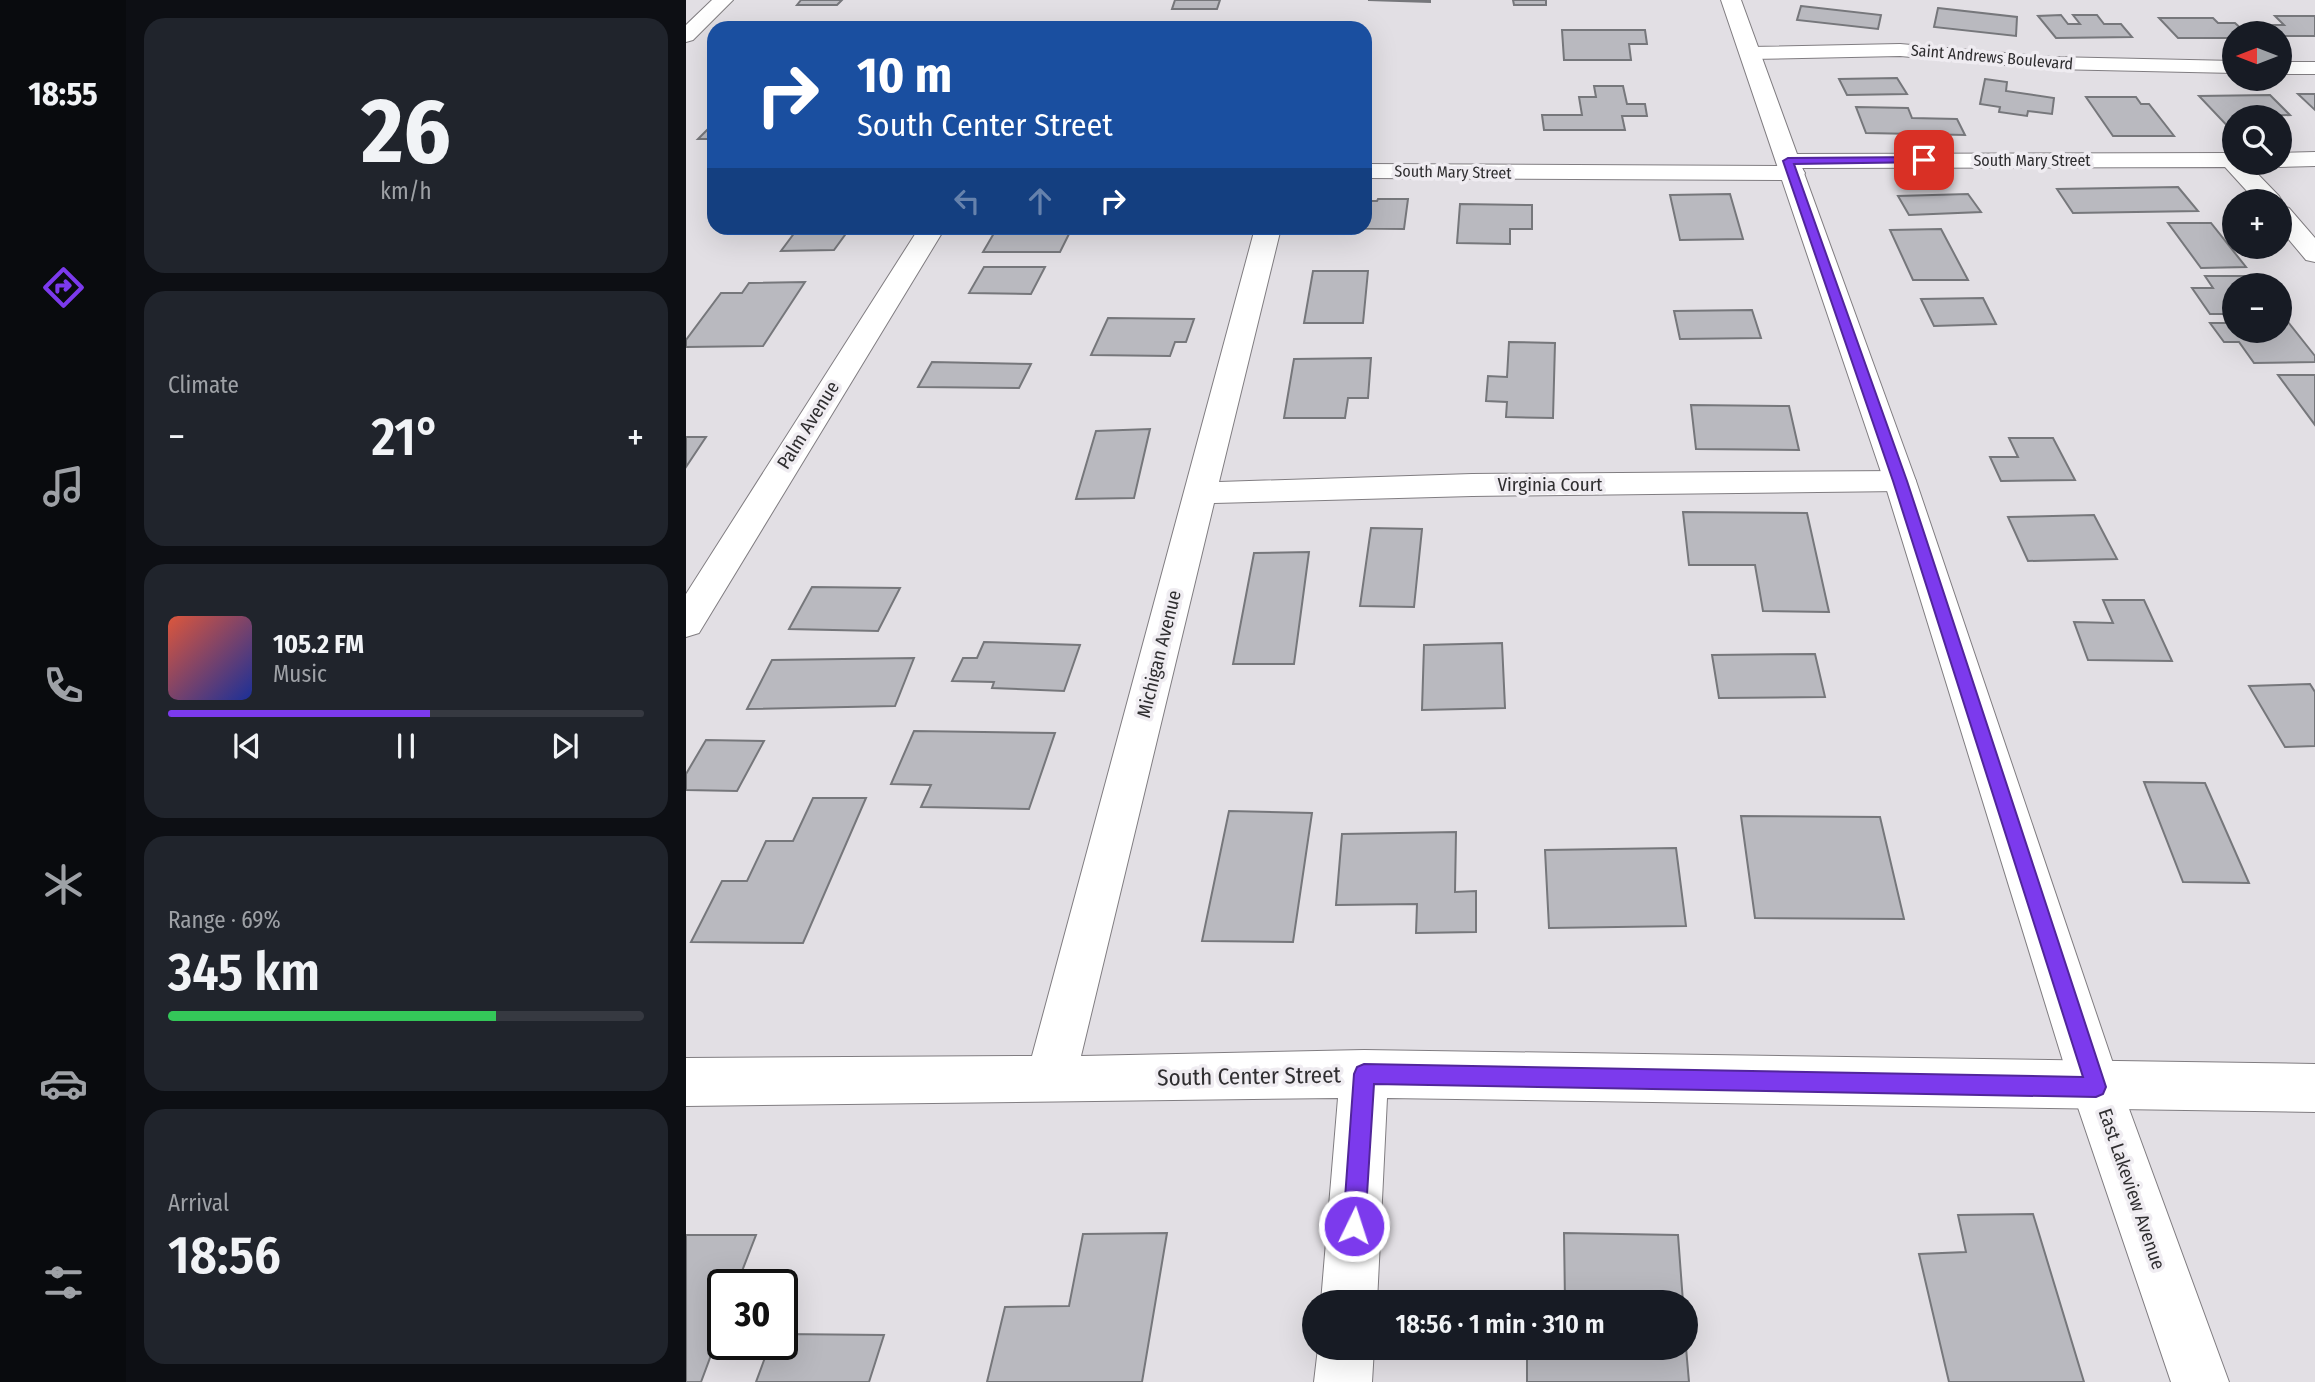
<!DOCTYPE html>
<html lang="en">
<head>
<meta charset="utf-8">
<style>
  body { margin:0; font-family:"Fira Sans Condensed",sans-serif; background:#20242c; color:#f1f3f6; height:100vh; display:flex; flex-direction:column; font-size:26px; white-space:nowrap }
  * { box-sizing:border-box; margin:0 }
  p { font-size:23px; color:#9ea1a6 }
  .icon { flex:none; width:38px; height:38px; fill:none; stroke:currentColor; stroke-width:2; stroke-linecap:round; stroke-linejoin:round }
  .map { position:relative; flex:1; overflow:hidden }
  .sheet { display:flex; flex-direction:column; gap:18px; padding:18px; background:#0d0f14; width:560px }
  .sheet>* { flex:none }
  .hud { position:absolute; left:21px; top:21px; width:665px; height:214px; border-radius:21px; box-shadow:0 7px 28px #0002; background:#1a4fa0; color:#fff; overflow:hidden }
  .needle { width:46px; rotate:270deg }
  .tools { position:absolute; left:1536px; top:21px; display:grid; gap:14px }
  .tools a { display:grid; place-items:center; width:70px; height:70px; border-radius:50%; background:#171b24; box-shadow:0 7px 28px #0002; font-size:35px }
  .speed { position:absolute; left:21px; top:1269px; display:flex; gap:14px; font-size:35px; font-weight:700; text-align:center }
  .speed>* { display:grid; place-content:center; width:91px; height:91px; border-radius:50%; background:#171b24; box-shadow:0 7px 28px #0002; line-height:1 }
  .speed .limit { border:4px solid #111; border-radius:10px; background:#fff; color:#111 }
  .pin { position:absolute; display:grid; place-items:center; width:60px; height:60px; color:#fff; margin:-30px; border-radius:14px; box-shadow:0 4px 10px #0006 }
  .me { position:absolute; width:77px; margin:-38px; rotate:4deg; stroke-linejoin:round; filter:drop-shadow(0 0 5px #0008) }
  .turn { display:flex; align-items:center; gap:24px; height:147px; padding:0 35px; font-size:32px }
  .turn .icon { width:91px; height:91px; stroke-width:2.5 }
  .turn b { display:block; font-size:49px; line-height:60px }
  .lanes { display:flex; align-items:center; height:66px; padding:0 35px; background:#0003; justify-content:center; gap:35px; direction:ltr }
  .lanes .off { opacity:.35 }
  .big { font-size:52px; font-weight:600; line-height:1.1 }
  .sheet .tile { flex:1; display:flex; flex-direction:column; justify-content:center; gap:10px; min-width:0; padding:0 24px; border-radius:21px; background:#20242c }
  .sheet .dial { align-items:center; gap:0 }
  .dial b { font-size:91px; line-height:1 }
  .song { display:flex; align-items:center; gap:21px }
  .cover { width:84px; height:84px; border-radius:10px; background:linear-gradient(135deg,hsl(10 70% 55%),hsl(230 70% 35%)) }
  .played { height:7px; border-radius:4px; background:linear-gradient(90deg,#7c3aed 55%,#363941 55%) }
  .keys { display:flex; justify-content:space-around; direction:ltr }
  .heat { display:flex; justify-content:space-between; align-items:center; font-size:38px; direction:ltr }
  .charge { height:10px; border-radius:5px; background:linear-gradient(90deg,#34c759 69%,#363941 0) }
  .trip { position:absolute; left:616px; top:1290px; width:396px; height:70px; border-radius:35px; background:#171b24; box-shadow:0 7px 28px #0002; font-weight:600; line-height:70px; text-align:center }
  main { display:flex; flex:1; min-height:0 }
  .tabs { display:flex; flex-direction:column; width:126px; justify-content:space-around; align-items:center; background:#090b0e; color:#9ea1a6 }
  .tabs .icon { width:49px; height:49px }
  .tabs .on { color:#7c3aed }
  .tabs b { font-size:32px; color:#f1f3f6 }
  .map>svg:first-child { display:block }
  .building { fill:#b9b9bf; stroke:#76777b; stroke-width:2 }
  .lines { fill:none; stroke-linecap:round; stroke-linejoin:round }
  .minor-casing { stroke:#807d81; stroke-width:2 }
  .tertiary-casing { stroke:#807d81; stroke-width:2 }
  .minor { fill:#fff; fill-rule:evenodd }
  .tertiary { fill:#fff; fill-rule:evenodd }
  .route { fill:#7c3aed; stroke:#51269a; stroke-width:2 }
  .labels { text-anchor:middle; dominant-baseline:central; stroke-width:7; stroke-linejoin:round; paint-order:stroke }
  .far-street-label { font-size:16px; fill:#2f2e30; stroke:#efecf1 }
  .street-label { font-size:19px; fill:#2f2e30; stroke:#efecf1 }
  .near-street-label { font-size:23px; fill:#2f2e30; stroke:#efecf1 }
</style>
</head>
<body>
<main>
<nav class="tabs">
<b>18:55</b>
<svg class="icon on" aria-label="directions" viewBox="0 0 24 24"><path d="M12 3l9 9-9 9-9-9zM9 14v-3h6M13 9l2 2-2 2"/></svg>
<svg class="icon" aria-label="music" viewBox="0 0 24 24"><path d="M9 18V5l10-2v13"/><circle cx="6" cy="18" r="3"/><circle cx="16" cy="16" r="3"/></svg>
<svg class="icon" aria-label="phone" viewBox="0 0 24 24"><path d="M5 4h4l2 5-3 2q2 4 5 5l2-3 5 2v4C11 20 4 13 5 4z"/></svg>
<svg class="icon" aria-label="climate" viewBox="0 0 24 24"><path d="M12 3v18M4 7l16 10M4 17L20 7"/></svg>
<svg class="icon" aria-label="car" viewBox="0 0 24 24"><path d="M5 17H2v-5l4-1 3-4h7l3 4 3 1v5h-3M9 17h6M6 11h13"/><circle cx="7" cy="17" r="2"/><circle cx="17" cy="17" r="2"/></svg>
<svg class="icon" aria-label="filters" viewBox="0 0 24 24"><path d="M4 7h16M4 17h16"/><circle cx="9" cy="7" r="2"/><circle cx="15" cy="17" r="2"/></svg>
</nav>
<section class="sheet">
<div class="tile dial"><b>26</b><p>km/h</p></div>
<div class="tile"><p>Climate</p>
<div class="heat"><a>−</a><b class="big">21°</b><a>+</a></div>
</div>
<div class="tile">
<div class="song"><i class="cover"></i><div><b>105.2 FM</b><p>Music</p></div></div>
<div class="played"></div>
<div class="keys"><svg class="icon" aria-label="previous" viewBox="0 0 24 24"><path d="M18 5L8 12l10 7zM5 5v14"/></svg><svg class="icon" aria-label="pause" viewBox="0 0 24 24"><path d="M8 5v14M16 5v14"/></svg><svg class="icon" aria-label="next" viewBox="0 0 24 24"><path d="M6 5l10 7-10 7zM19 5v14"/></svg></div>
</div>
<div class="tile"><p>Range · 69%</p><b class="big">345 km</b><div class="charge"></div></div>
<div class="tile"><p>Arrival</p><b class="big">18:56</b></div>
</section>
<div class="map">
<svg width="1629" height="1382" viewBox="0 0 1629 1382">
  <rect width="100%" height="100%" fill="#e2dfe4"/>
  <path class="building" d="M115 0H156L151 5H111Z
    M489 0H534L531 9H486Z
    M682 0H744V2Z
    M827 0H860V5H828Z
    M1115 6 1195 15 1192 29 1111 20Z
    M1252 8 1331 17 1330 36 1248 27Z
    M1375 15 1382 24H1394L1387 15H1411L1418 24H1435L1446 37 1370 38 1352 16Z
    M1589 16H1629V36H1598L1587 25H1598Z
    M1473 18H1527L1532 23H1549L1560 33H1549V38H1492Z
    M876 30H959L961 44H943L945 60H878Z
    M1211 78 1221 94 1161 95 1153 79Z
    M1299 79 1321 82 1320 91 1368 98 1366 114 1342 111 1341 116 1313 112 1314 107 1294 104Z
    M908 86H937L941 104H959L961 116H936L939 130H858L856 115H896L893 97H910Z
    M1612 94H1629V110Z
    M1584 95 1604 115 1549 117V134L1513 96Z
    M1400 97H1450L1455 104H1463L1488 136H1427Z
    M1170 107 1222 108 1226 118 1271 119 1279 135 1180 133Z
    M28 123V139H12Z
    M1492 187 1512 211 1387 213 1371 189Z
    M1044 194 1057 239 994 240 984 195Z
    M1282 194 1295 212 1223 215 1212 196Z
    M692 199H722L718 229 627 228H679V201H691Z
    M774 204 846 205V229H824V244L771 243Z
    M1482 223H1525L1560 267 1515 268Z
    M95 228H164L148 250 95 251 112 228Z
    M311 228H386L374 252H297Z
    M1255 229 1282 280H1227L1204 230Z
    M298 267H359L345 294 283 293Z
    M627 271H682L677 323H618Z
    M1519 276H1569L1576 285H1549V314H1524L1506 288H1527Z
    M119 282 77 346 0 347V340L35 293H56L63 283Z
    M1297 298 1310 324 1248 326 1235 299Z
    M1066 310 1075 338 994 339 988 311Z
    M422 318 508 319 500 342H489L484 356 405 355Z
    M1594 322H1602L1629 356V362L1568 363 1553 342H1538L1524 323H1549V331H1594Z
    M823 342 869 343 867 418 820 417 821 402 800 401 802 376 821 377Z
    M685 358 682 398H662L659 418H598L608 359Z
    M246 362 345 364 333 388 232 387Z
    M1592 375H1629V425Z
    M1005 405 1103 406 1113 450 1010 449Z
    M464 429 448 498 390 499 410 431Z
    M0 437H20L0 467Z
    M1323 438H1367L1389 480 1315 481 1304 457H1332Z
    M997 512 1121 513 1143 612 1077 611 1069 565H1003Z
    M1408 515 1431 559 1342 561 1322 517Z
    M685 528 736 529 728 607 674 606Z
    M623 552 608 664H547L568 553Z
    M126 587 214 588 192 631 103 629Z
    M1417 600H1458L1486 661 1402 660 1388 622 1427 623Z
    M298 642 394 645 378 691 306 688 308 682 266 681 277 658H291Z
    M816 643 819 708 736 710 738 645Z
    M1129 654 1139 697 1033 698 1026 655Z
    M228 658 209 706 61 709 86 660Z
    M1624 684 1629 692V746L1599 747 1563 686Z
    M228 731 369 733 343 809 235 807 245 785 205 784Z
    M20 740 78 741 51 791 0 790V774Z
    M1458 782 1519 783 1563 883 1497 882Z
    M127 798H180L117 943 5 942 36 881H61L80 841H107Z
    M543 811 626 813 607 942 516 941Z
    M1055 816 1194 817 1218 919 1069 918Z
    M770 832 769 892 790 891V932L730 933 731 904 650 905 656 834Z
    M990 848 1000 926 863 928 859 850Z
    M1347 1214 1398 1382H1263L1233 1254 1280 1252 1272 1215Z
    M481 1233 456 1382H301L319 1307 383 1306 397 1234Z
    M878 1233 992 1235 997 1302H879Z
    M0 1235H70L51 1284H37V1323L15 1382H0Z
    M96 1334 198 1335 183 1382H70L84 1344H96Z
    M999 1336 1003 1382H841V1355L880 1357V1348H999Z"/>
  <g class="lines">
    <g class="minor-casing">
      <path id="minor" d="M26 0H47L7 40 0 42V25Z
        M1214 44 1366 57 1549 61V73L1366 69 1214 56 1064 59 1054 53 1064 47Z
        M1594 62H1629V74H1594Z
        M1629 152V166L1594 167 1584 163H1594V153Z
        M1549 153V163H1561L1593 196 1596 201 1594 204V201H1570L1539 167 1116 168 1119 173 1116 178 1107 180 679 178V164L1093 166 1090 161 1094 156 1102 154Z
        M1594 205 1603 208 1629 238V262L1620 260 1594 229Z
        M233 228H259L13 633 0 637V594Z
        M569 228H595L533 482 786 474 1214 471 1226 474 1230 481 1226 488 1214 491 786 496 528 503 395 1056 678 1050 1629 1064V1112L701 1098 691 1302H635L652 1098 0 1106V1058L346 1056Z
        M632 1348H688L686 1382H628Z"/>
    </g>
    <g class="tertiary-casing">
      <path id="tertiary" d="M1035 0H1055L1230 481 1435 1087 1543 1382H1485L1385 1087 1198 481Z"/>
    </g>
    <use href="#minor" class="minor"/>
    <use href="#tertiary" class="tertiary"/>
  </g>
  <path class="route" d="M1238 157 1242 162 1108 164 1221 481 1420 1087 1417 1094 1410 1097 688 1084 679 1226 676 1234 668 1237 660 1234 657 1226 668 1074 671 1067 678 1064 1397 1077 1207 481 1097 161 1102 158Z"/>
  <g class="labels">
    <g class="far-street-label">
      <text transform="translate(1306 57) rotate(5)">Saint Andrews Boulevard</text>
      <text x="1346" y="160">South Mary Street</text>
      <text transform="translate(767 172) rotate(1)">South Mary Street</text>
    </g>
    <g class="street-label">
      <text transform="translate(122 425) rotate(-58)">Palm Avenue</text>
      <text x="864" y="484">Virginia Court</text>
      <text transform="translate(473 654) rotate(-76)">Michigan Avenue</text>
      <text transform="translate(1446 1189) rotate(71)">East Lakeview Avenue</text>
    </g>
    <g class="near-street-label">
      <text transform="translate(563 1076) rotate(-1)">South Center Street</text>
    </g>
  </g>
</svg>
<div class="tools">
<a><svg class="needle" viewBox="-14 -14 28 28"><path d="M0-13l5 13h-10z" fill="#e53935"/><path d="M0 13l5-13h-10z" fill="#9ea1a6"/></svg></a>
<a><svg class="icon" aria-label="search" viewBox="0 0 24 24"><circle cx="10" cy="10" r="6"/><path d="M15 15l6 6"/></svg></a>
<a>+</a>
<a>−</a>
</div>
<div class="speed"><div class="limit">30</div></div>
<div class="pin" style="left:1238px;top:160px;background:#d93025"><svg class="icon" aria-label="arrive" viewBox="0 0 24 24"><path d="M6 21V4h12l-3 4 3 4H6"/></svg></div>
<svg class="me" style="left:668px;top:1226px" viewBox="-20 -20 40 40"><circle r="17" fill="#7c3aed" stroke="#fff" stroke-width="3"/><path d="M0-11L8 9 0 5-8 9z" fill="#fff"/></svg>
<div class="trip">18:56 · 1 min · 310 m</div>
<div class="hud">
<div class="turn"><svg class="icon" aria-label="right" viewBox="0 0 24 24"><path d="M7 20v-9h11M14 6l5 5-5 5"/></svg><div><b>10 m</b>South Center Street</div></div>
<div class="lanes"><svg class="icon off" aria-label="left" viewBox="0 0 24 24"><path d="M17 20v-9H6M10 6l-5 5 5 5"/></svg><svg class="icon off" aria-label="ahead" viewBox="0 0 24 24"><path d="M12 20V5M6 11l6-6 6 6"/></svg><svg class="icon" aria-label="right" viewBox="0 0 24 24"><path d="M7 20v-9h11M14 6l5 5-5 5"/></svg></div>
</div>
</div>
</main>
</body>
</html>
